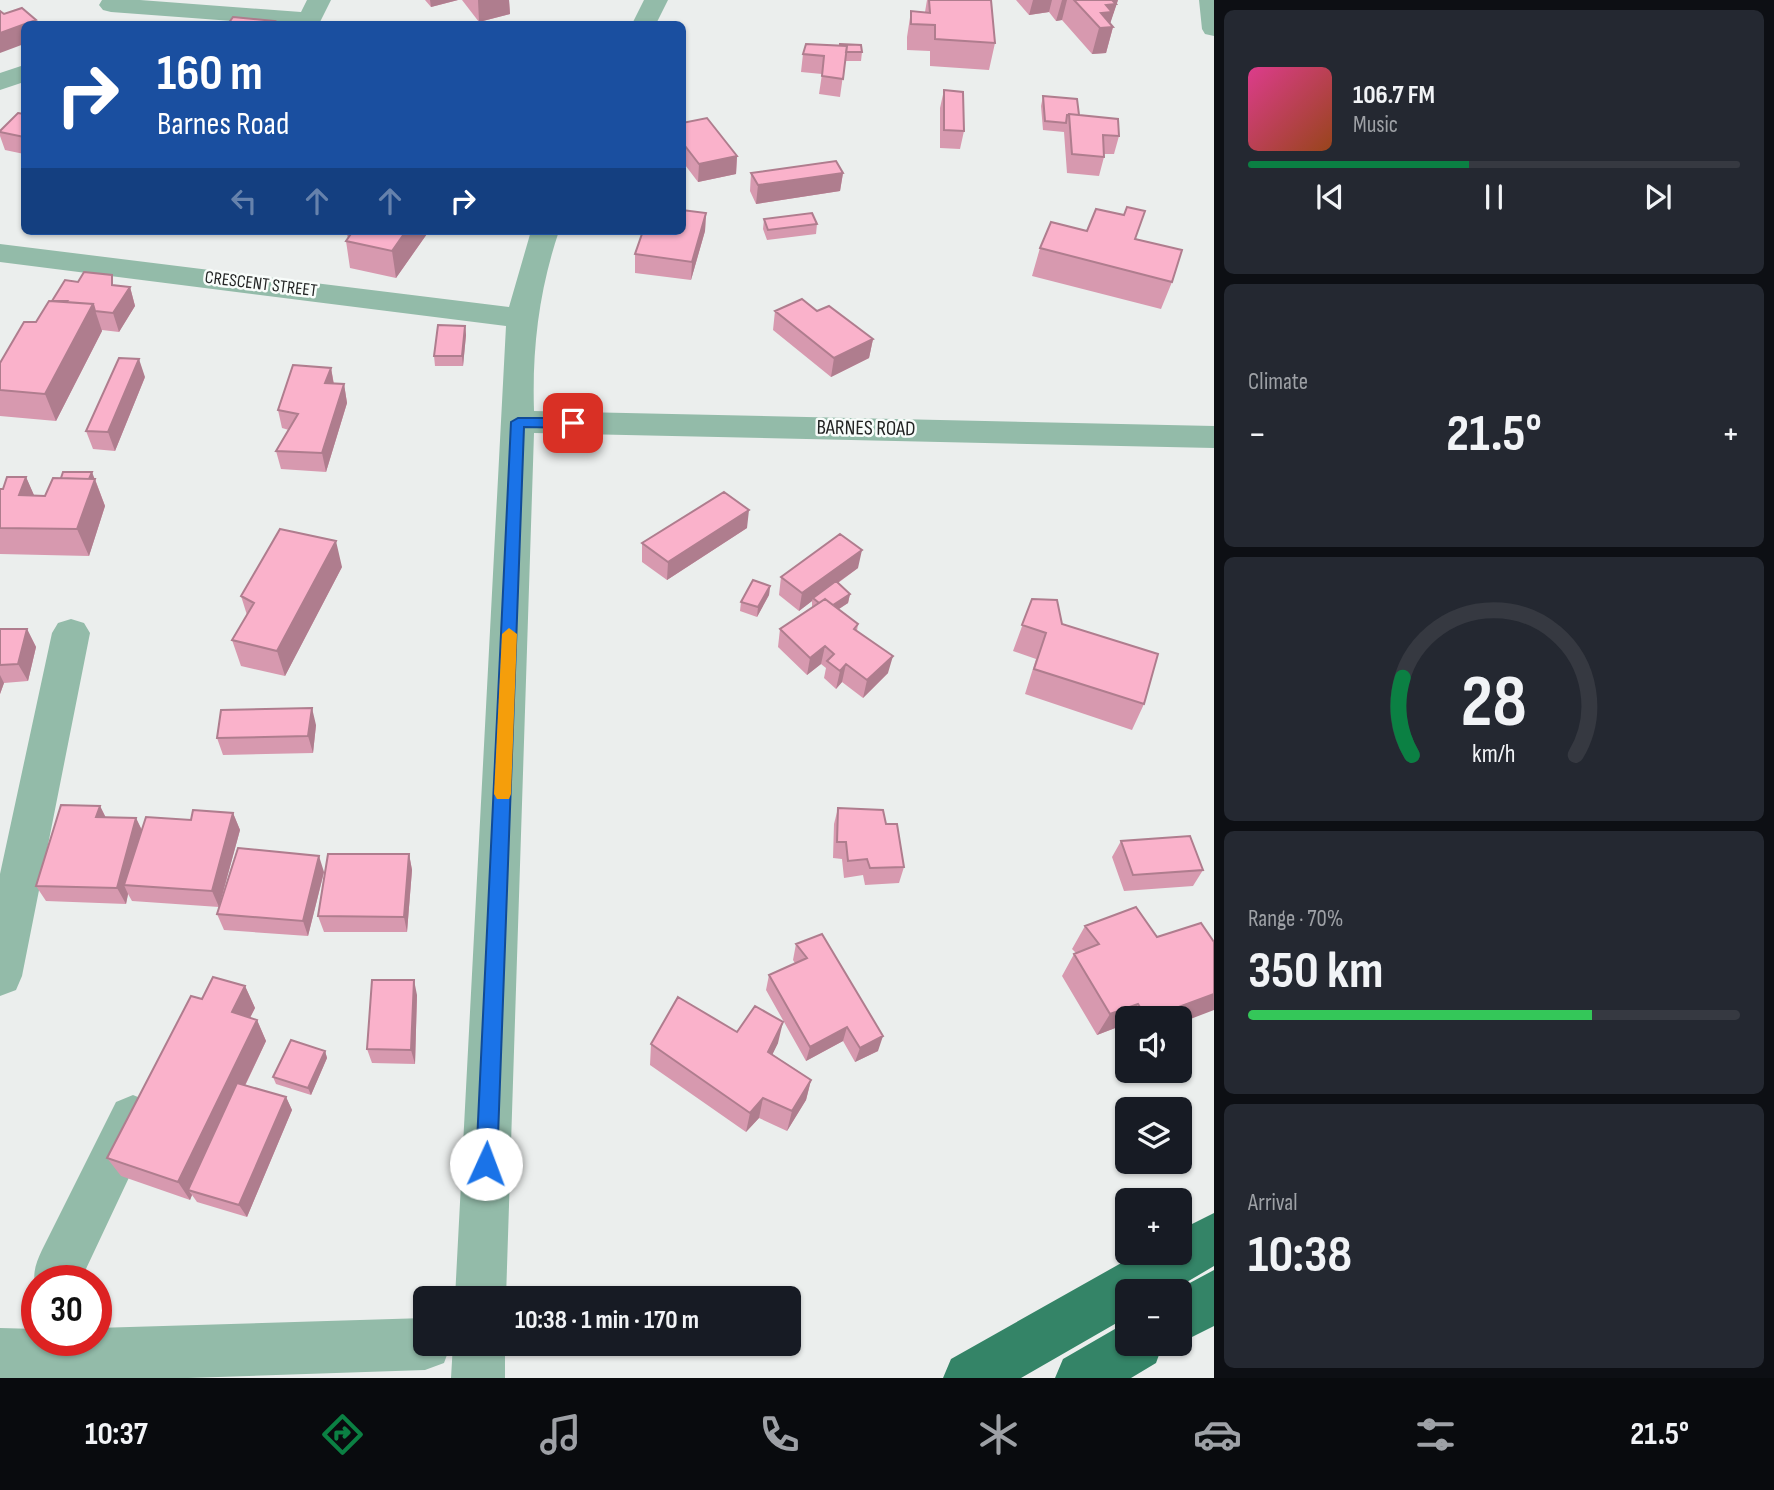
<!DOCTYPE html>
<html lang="en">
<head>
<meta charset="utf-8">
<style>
  body { margin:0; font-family:"Sofia Sans Condensed",sans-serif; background:#242831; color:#f1f3f6; height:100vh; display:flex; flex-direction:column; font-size:26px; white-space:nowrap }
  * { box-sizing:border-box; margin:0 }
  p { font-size:23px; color:#9ea1a6 }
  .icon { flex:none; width:38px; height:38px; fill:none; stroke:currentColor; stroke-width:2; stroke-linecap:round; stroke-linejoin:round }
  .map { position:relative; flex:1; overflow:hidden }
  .side { display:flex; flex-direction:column; gap:10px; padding:10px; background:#0d0f14; width:560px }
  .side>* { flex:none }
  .hud { position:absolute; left:21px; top:21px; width:665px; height:214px; border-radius:10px; box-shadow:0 2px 5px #0004; background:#1a4fa0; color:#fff; overflow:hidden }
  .fabs { position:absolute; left:1115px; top:1006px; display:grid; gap:14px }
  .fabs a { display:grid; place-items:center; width:77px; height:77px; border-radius:10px; background:#171b24; box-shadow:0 2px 5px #0004; font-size:35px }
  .speed { position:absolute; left:21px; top:1265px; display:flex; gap:14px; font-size:35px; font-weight:700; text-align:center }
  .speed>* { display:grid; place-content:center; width:91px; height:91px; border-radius:50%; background:#171b24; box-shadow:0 2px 5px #0004; line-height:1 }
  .speed .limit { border:10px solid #d22; background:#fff; color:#111 }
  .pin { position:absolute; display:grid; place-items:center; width:60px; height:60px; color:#fff; margin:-30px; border-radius:14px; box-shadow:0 4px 10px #0006 }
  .me { position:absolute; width:77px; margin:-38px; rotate:2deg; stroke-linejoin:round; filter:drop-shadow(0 0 5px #0008) }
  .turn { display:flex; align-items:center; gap:24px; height:147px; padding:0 21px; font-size:32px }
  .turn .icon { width:91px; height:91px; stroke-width:2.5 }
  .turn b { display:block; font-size:49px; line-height:60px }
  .lanes { display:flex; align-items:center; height:66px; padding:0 21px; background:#0003; justify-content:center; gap:35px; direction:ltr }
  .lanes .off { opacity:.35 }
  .big { font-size:52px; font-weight:700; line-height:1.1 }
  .side .tile { flex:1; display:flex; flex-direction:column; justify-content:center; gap:10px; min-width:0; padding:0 24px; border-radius:10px; background:#242831 }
  .side .dial { align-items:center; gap:0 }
  .dial svg { height:182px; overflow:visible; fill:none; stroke:#363941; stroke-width:7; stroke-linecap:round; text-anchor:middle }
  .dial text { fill:#f1f3f6; stroke:none }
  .song { display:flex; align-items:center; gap:21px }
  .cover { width:84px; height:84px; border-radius:10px; background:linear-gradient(135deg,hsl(330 70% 55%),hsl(20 70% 35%)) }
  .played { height:7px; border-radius:4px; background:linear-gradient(90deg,#0b8043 45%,#363941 45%) }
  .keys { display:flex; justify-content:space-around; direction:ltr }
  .heat { display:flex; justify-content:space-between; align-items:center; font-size:38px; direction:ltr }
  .charge { height:10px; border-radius:5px; background:linear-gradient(90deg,#34c759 70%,#363941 0) }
  .trip { position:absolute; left:413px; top:1286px; width:388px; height:70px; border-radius:10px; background:#171b24; box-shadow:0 2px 5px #0004; font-weight:700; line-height:70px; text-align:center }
  .menu { display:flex; height:112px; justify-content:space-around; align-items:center; background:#090b0e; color:#9ea1a6 }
  .menu .icon { width:49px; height:49px }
  .menu .on { color:#0b8043 }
  .menu b { font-size:32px; color:#f1f3f6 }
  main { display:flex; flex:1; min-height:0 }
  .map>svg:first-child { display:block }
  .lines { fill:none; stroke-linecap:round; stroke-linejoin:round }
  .minor { fill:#93bba9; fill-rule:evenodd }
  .trunk { fill:#348467; fill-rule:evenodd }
  .wall { fill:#d799af }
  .shaded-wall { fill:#af7d8e }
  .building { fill:#fab2cb; stroke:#af7d8e; stroke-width:2 }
  .route { fill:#1a73e8; stroke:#114b97; stroke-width:2 }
  .slow { fill:#f59e0b }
  .labels { text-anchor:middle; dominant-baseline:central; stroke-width:5; stroke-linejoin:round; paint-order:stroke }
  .far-street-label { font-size:18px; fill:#222323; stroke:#f8fcfa }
  .street-label { font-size:21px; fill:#222323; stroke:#f8fcfa }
</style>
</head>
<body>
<main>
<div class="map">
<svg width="1214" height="1378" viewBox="0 0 1214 1378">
  <rect width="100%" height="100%" fill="#ebeeed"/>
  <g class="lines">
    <path class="minor" d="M102 0H140L301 12 307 0H331L319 24H273L111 12 103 10 99 5Z
      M644 0H668L656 24H632Z
      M1199 0H1214V36L1205 34 1202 29Z
      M24 65V82L0 90V73Z
      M531 231H559C539 290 532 349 534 411L1214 426V448L534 433 506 1298H455L506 326 0 262V244L509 307Z
      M71 619 84 623 90 633 22 976 16 990 0 996V874L52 633 58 623Z
      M133 1095 150 1102 157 1118 85 1271V1281H37V1289C31 1275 36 1263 42 1250L116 1102Z
      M425 1318V1344H451L444 1363 425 1370 188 1378H0V1328L37 1329V1340H96V1328Z
      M453 1344H505V1378H451Z"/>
    <path class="trunk" d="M1214 1213V1266L1170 1292H1127V1317L1021 1378H943L951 1359 1139 1253H1180V1230Z
      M1214 1270V1326L1180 1343V1292H1173Z
      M1127 1322V1344H1163L1156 1363 1131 1378H1055L1063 1359Z"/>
  </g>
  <path class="wall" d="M425 0H458L431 7Z
    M462 0H509L510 14 479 22Z
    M927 0H991L995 43 989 70 930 66V51L907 50V37L911 11 925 12Z
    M1016 0H1118L1110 23 1113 27 1106 53 1092 54 1062 20 1056 21 1049 12 1029 15Z
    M806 44 862 52 861 61H845L840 97 819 94 822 74 801 72 803 54Z
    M944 90 964 131 960 149 940 148V108Z
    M1043 96 1119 136 1114 154H1104V157L1099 176 1067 173 1064 132 1043 130 1041 106Z
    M24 114V154L5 150 0 136V131Z
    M682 123 737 156 736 174 698 182 682 161Z
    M751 173H843L840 191 756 204 750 191Z
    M706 213 705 231 691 280 635 273V254Z
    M764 219 817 224 816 234 767 240 763 229Z
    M346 231H429L396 278 350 268 346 241 348 238Z
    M1087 231 1136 239 1172 282 1161 309 1032 276 1040 248Z
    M115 286 130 287 135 306 119 332 102 330V331L56 421 0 416V363L36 322 52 301Z
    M775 311H817L873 339 869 358 831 377 773 330Z
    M465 326 466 335 463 366H435L434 356Z
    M331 368 334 384H344L347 403 326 472 281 469 276 451 289 430 282 428 278 410Z
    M145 377 115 451 93 449 86 431Z
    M26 477 34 496H45L95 479 105 506 89 556 0 554V489H3Z
    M747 528 667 580 642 562V543Z
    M342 567 285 676 241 666 232 640 247 615 241 596Z
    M858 568 838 583 850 594 848 603 839 609 858 624 857 631 888 673 863 698 842 682 836 689 824 678 826 668 821 664 807 675 778 647 780 629 812 607V601L799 611 779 595 781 577Z
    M770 586 769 595 757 617 740 611 741 602Z
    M1032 599 1062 624 1144 704 1132 730 1025 694 1036 659 1013 651Z
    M0 629H27L36 647 28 681 4 683 0 694Z
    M316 725 313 753 223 755 217 738Z
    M100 806 106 818H136L142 830 233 813 240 830 219 907 132 901 128 894 126 904 46 901 36 886Z
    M838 808 886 824 904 867 899 883 865 885 863 875 844 878 842 859 833 858 834 824Z
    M1121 841 1203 870 1193 886 1124 891 1112 857Z
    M409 854 412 870 407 932H324L318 916Z
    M324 872 308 936 224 930 217 914Z
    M1085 926 1180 1018H1127V1031L1123 1025 1097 1035 1062 976 1074 954 1076 953 1072 949Z
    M796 944 878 1051 855 1062 843 1041 806 1061 766 990 769 975 795 963 793 960Z
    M245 986 255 1008 250 1018 257 1020 266 1041 245 1086 286 1097 292 1110 247 1217 197 1202 192 1195 190 1200 121 1176 107 1158 202 999Z
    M417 995 415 1064 372 1063 367 1049Z
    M737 1032 778 1043 772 1054 811 1080 806 1100 787 1131 759 1118 746 1132 650 1065 651 1044Z
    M325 1051 327 1058 311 1095 276 1084 273 1077Z"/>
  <path class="shaded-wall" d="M430 0H458L431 7Z
    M478 0H509L510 14 479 22Z
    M1033 0H1052L1049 12 1029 15Z
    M1062 0H1067L1062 20 1056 21Z
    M1102 0H1118L1109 27H1113L1106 53 1092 54 1099 28Z
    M36 20 37 24H24V44L0 53V33Z
    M737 156 736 174 698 182 699 164Z
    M843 173 840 191 756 204 758 185Z
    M706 213 705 231 691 280 692 262Z
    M406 231H429L396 278 392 251Z
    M130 287 135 306 119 332 113 313Z
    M93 304 102 331 56 421 45 394Z
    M465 326 466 335 463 366 462 356Z
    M873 339 869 358 831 377 834 358Z
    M139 359 145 377 115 451 108 432Z
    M331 368 334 386 325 383Z
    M344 384 347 403 326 472 322 453Z
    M92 472 105 506 89 556 77 529 86 489Z
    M26 477 38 504 19 495Z
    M749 510 747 528 667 580 668 562Z
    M336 541 342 567 285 676 277 651Z
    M862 550 858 568 815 599 813 598 812 601 799 611 802 593Z
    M770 586 769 595 757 617 758 607Z
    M850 594 848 603 825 618 827 609Z
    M27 629 36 647 28 681 18 664Z
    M825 646 821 664 807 675 810 658Z
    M893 656 888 673 863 698 867 680Z
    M846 664 842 682 836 689 840 671Z
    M0 675 4 683 0 694Z
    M312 708 316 725 313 753 308 736Z
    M100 806 108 822 96 817Z
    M233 813 240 830 219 907 212 891Z
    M136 818 144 835 124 885 128 894 126 904 117 888Z
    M409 854 412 870 407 932 404 917Z
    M319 856 324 872 308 936 303 921Z
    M414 980 417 995 415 1064 411 1050Z
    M245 986 255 1008 242 1033 232 1012Z
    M1214 994V1010L1180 1023V1018H1149Z
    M1138 1004 1123 1025 1097 1035 1110 1014Z
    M257 1020 266 1041 194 1192 188 1190 192 1195 190 1200 178 1182Z
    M783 1022 778 1043 764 1072 768 1052Z
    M847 1027 843 1041 806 1061 810 1047Z
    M883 1036 878 1051 855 1062 860 1048Z
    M325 1051 327 1058 311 1095 308 1088Z
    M811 1080 806 1100 787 1131 792 1111Z
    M286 1097 292 1110 247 1217 239 1205Z
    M763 1098 759 1118 746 1132 750 1113Z"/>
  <path class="building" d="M929 0H991L995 43 935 39V25L911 24V11L930 13Z
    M1074 0H1112L1116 4 1106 5 1112 12 1101 13 1113 27 1100 28Z
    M22 8 36 20 0 33V11L4 14Z
    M233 17 275 21 273 24H228Z
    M806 44 847 46 843 79 822 76 824 56 803 54Z
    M840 44 861 45 862 52H846L847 46H840Z
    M944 90 963 92 964 131 944 130Z
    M1043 96 1077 99 1079 115 1069 114V115H1067L1066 123 1045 121Z
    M18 113 24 114V137L0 132V131Z
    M1069 114 1118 119 1119 136 1103 135 1104 157 1072 154Z
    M707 118 737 156 699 164 682 142V123Z
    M836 161 843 173 758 185 751 173Z
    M1127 207 1145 211 1135 239 1182 250 1172 282 1040 248 1051 222 1087 231 1096 209 1124 215Z
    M682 210 706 213 692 262 635 254 643 231H682Z
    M812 213 817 224 768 230 764 219Z
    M353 231H406L392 251 346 241Z
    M84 272 112 275V285L130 287 113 313 95 311 93 304 66 302 67 301H52L65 280 78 282Z
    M802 299 817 311 829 306 873 339 834 358 775 311Z
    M49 301 93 304 45 394 0 390V363L24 322H36Z
    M438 325 465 326 462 356H434Z
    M119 358 139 359 108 432 86 431Z
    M293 365 331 368 325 383 344 384 322 453 276 451 298 414 278 410Z
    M63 472H92L89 479 61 478Z
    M7 477H26L19 495 45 496 53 478 95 479 77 529 0 528V489H3Z
    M724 492 749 510 668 562 642 543Z
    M280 529 336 541 277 651 232 640 254 603 241 596Z
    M840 534 862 550 802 593 781 577Z
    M753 580 770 586 758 607 741 602Z
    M836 581 850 594 833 605 825 599 819 603 813 598Z
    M825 599 858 624 854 629 893 656 867 680 846 664 840 671 827 661 834 654 825 646 810 658 780 629Z
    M1032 599 1057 600 1062 624 1158 654 1144 704 1034 669 1046 633 1022 625Z
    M0 629H27L18 664 0 665Z
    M312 708 308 736 217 738 221 710Z
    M61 805 100 806 96 817 136 818 117 888 36 886Z
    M838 808 883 810 886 824H897L904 867 870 868 867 859 848 861 846 842H837Z
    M193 810 233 813 212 891 124 885 146 817 191 820Z
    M1190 836 1203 870 1133 875 1121 841Z
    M238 848 319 856 303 921 217 914Z
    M328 854H409L404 917 318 916Z
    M1136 907 1157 937 1201 923 1214 942V994L1149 1018H1147L1138 1004 1110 1014 1074 954 1099 944 1085 926Z
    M822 934 883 1036 860 1048 847 1027 810 1047 769 975 807 958 796 944Z
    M213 977 245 986 232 1012 257 1020 178 1182 107 1158 191 996 202 999Z
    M372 980H414L411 1050 367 1049Z
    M678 997 737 1032 755 1006 783 1022 768 1052 811 1080 792 1111 763 1098 750 1113 651 1044Z
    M291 1040 325 1051 308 1088 273 1077Z
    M237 1083 286 1097 239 1205 188 1190Z"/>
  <path class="route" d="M518 418H573L580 423 573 428 524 427 497 1164 494 1172 486 1174 479 1172 476 1164 511 422Z"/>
  <path class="slow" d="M509 628 517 634 511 794 509 799H497L494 794 502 634Z"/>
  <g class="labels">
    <g class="far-street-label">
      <text transform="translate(261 284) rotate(7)">CRESCENT STREET</text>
    </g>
    <g class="street-label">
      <text transform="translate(866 428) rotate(1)">BARNES ROAD</text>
    </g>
  </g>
</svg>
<div class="fabs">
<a><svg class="icon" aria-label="sound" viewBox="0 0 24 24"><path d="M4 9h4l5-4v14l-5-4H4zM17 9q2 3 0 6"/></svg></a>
<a><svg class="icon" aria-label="layers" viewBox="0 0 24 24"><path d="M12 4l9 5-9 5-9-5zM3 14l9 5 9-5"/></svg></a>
<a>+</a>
<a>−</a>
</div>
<div class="speed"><div class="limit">30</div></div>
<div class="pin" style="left:573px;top:423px;background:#d93025"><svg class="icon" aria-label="arrive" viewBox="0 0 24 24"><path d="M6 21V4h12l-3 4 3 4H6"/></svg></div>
<svg class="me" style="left:486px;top:1164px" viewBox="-20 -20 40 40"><circle r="19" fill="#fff"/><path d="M0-13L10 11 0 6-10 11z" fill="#1a73e8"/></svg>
<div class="trip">10:38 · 1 min · 170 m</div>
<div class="hud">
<div class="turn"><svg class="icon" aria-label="right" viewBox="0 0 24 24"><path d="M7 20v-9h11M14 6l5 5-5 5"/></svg><div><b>160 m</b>Barnes Road</div></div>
<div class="lanes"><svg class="icon off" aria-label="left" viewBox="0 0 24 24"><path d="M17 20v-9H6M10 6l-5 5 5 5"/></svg><svg class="icon off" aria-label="ahead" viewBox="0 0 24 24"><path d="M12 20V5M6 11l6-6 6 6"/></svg><svg class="icon off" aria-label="ahead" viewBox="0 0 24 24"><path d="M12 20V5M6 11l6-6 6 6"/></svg><svg class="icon" aria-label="right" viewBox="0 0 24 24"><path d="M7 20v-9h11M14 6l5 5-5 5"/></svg></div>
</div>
</div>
<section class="side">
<div class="tile">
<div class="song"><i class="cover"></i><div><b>106.7 FM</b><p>Music</p></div></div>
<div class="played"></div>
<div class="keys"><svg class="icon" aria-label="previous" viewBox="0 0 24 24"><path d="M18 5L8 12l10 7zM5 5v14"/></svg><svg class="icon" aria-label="pause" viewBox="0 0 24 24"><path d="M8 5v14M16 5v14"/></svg><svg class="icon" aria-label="next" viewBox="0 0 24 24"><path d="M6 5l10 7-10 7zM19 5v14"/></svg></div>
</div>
<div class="tile"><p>Climate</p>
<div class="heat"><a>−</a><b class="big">21.5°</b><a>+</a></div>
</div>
<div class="tile dial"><svg viewBox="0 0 100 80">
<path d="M14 69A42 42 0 1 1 86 69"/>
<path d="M14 69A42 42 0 0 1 10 35" stroke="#0b8043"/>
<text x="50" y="56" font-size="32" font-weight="700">28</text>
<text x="50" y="72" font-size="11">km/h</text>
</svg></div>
<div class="tile"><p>Range · 70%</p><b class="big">350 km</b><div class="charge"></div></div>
<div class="tile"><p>Arrival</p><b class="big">10:38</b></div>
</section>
</main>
<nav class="menu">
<b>10:37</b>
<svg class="icon on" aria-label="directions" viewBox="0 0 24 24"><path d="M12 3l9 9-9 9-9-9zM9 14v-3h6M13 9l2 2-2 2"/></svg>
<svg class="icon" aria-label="music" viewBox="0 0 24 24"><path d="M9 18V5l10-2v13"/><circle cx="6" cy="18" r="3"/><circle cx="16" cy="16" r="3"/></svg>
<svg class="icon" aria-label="phone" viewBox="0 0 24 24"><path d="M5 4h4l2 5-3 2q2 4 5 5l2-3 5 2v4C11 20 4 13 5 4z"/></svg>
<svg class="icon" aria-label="climate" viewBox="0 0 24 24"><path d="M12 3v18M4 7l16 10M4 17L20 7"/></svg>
<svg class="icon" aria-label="car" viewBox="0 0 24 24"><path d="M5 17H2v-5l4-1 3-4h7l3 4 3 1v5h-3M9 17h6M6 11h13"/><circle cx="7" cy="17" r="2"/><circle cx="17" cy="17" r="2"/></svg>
<svg class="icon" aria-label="filters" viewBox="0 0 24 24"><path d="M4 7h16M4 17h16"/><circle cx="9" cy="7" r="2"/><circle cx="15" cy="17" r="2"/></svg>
<b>21.5°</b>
</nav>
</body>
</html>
